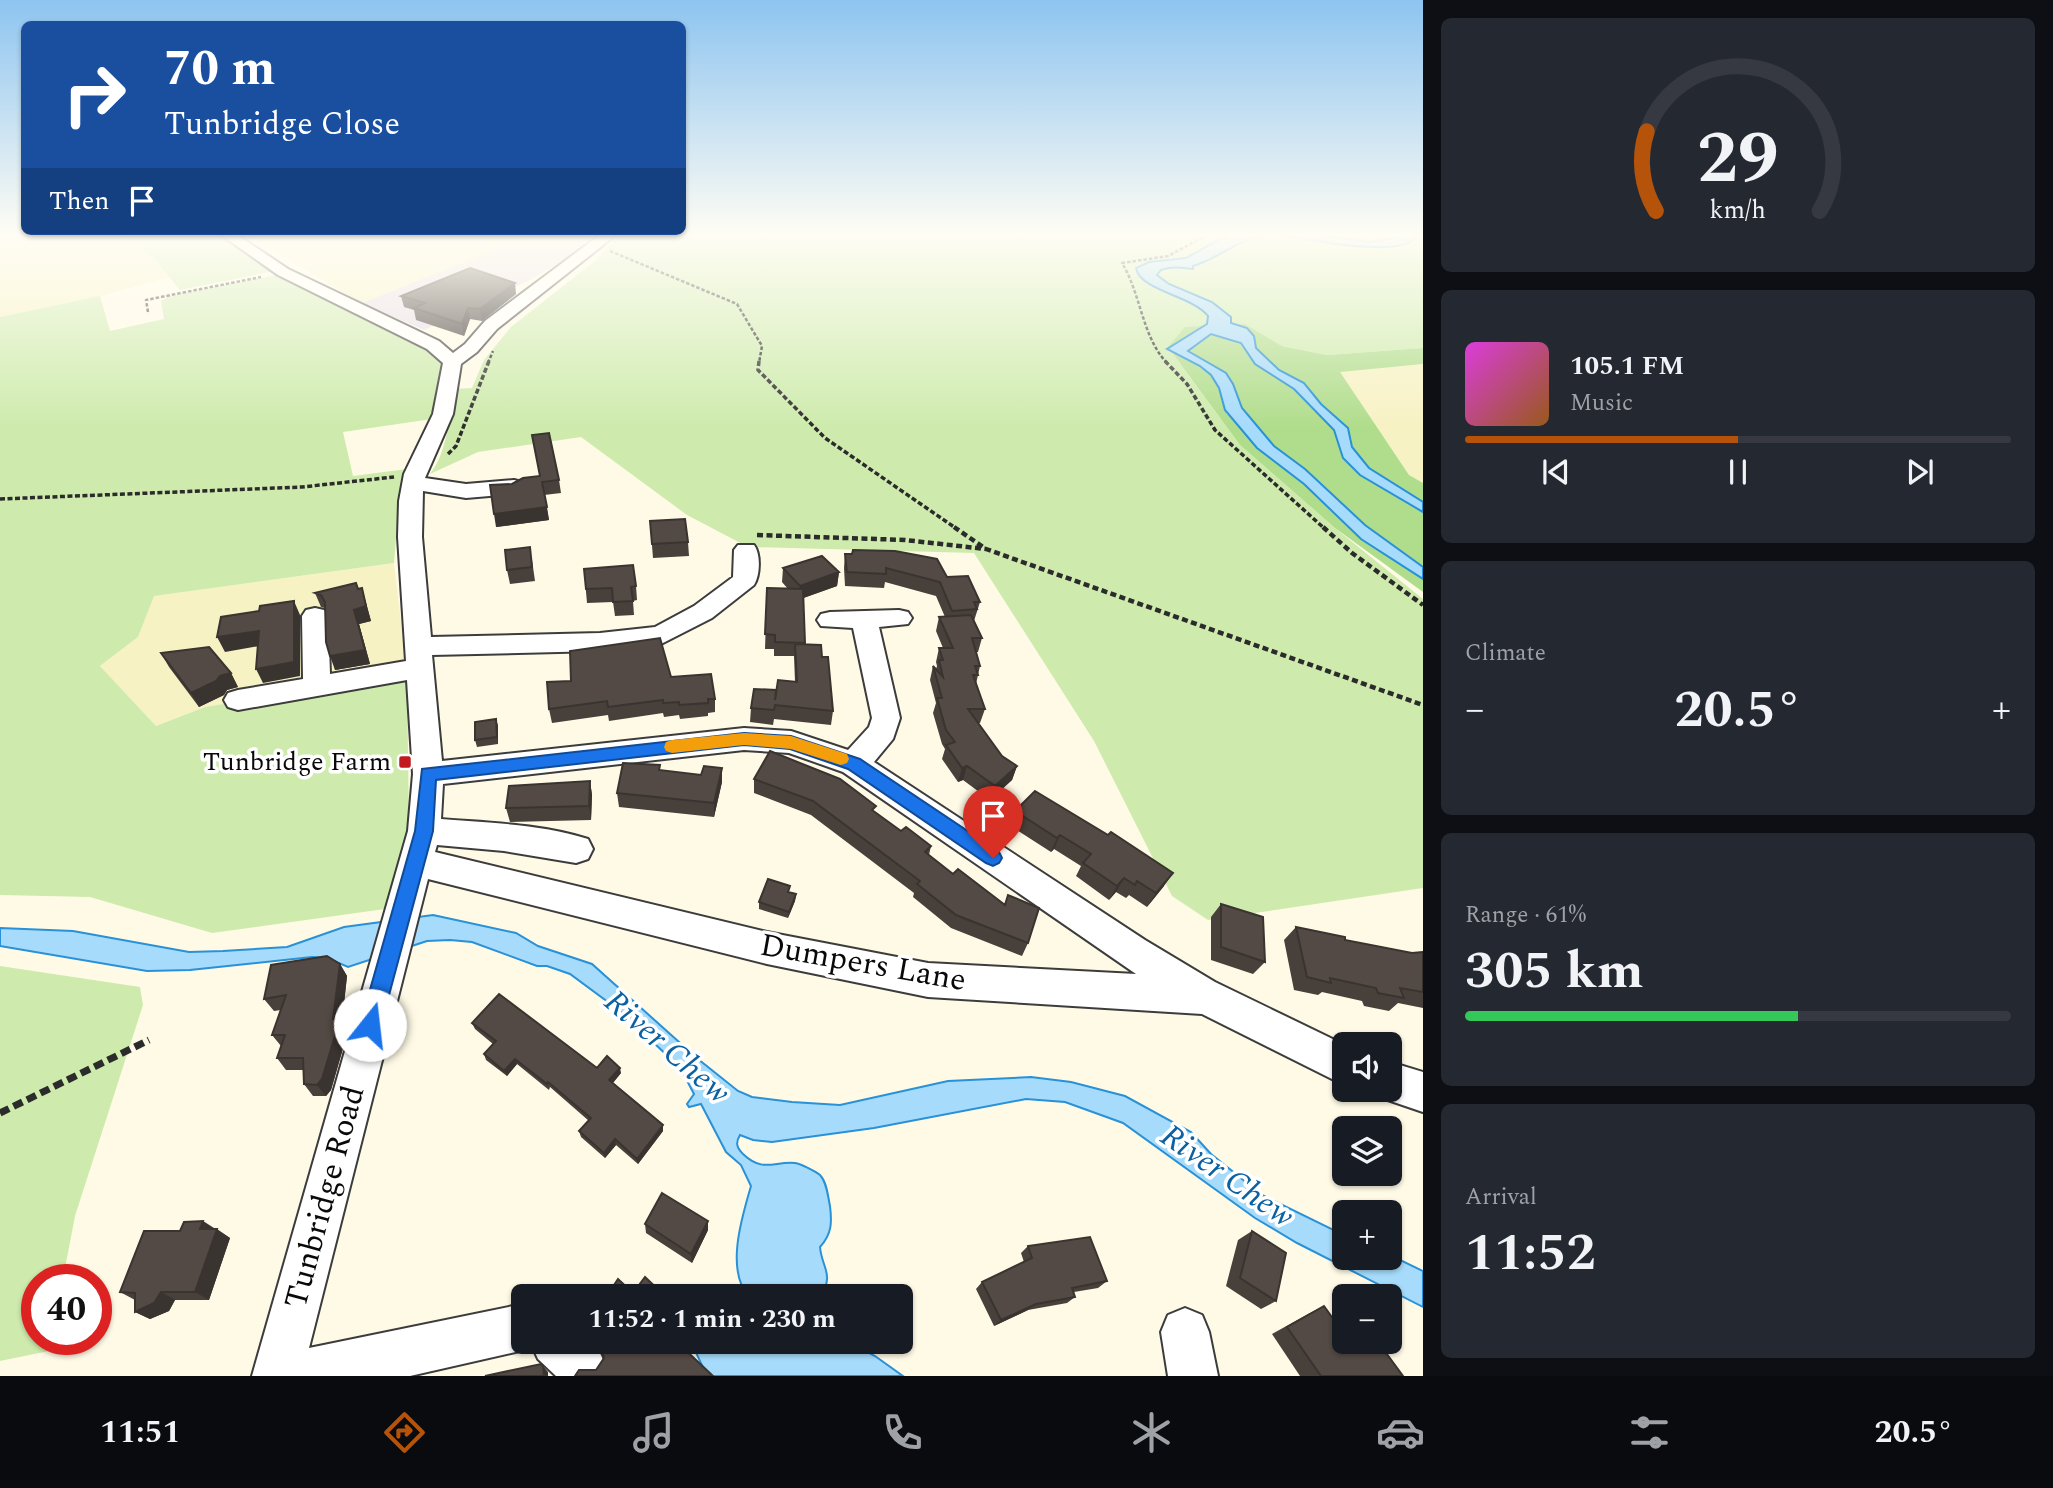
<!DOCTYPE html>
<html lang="en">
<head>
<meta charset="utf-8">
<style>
  body { margin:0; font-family:Spectral,serif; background:#242831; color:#f1f3f6; height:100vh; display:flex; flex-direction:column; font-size:26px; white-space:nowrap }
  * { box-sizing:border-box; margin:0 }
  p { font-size:23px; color:#9ea1a6 }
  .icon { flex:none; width:38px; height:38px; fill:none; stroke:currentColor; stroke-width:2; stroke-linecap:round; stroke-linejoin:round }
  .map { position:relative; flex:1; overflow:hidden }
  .drawer { display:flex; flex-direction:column; gap:18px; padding:18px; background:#0d0f14; width:630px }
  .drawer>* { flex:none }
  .guide { position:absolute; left:21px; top:21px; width:665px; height:214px; border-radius:10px; box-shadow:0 2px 5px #0004; background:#1a4fa0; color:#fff; overflow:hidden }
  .fabs { position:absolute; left:1332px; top:1032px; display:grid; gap:14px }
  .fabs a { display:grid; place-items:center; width:70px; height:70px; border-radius:10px; background:#171b24; box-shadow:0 2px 5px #0004; font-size:35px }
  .speed { position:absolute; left:21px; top:1264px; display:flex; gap:14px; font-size:35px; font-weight:700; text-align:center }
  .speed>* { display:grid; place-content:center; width:91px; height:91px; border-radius:50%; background:#171b24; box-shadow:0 2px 5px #0004; line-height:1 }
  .speed .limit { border:10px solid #d22; background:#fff; color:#111 }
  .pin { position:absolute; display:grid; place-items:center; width:60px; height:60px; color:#fff; margin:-72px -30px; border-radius:50% 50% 50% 0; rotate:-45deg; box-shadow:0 0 7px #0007 }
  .pin .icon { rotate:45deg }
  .me { position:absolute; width:77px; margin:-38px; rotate:16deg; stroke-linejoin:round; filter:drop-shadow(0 0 5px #0008) }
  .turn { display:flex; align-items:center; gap:24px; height:147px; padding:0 28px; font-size:32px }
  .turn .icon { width:91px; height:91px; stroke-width:2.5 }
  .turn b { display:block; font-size:49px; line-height:60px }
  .then { display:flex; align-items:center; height:66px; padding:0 28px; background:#0003; gap:14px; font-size:26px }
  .big { font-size:52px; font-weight:700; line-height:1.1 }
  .drawer .widget { flex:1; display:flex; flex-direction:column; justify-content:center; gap:10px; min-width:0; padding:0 24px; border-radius:10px; background:#242831 }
  .drawer .dial { align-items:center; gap:0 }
  .dial svg { height:182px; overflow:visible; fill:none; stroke:#363941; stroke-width:7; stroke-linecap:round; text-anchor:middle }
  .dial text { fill:#f1f3f6; stroke:none }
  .song { display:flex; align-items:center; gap:21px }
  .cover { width:84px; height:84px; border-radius:10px; background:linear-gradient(135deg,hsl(300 70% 55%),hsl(30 70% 35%)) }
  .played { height:7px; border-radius:4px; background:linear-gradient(90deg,#b45309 50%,#363941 50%) }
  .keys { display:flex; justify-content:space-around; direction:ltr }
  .heat { display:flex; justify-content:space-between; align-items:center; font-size:38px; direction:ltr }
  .charge { height:10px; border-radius:5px; background:linear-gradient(90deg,#34c759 61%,#363941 0) }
  .trip { position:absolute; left:511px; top:1284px; width:402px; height:70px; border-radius:10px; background:#171b24; box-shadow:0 2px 5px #0004; font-weight:700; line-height:70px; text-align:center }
  .tab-bar { display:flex; height:112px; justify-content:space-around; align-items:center; background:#090b0e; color:#9ea1a6 }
  .tab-bar .icon { width:49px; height:49px }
  .tab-bar .current { color:#b45309 }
  .tab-bar b { font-size:32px; color:#f1f3f6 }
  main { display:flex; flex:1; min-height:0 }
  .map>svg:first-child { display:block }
  .industrial { fill:#e9dcea }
  .farmland { fill:#f7f2c4 }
  .green { fill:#ceebad }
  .forest { fill:#b0dd8c }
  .water { fill:#a6dbfb; stroke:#2891d7; stroke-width:2 }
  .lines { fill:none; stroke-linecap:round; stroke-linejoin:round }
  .minor-casing { stroke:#3c3c3c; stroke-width:4 }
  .path-far3 { stroke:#2b2b2b; stroke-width:2.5; stroke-dasharray:3.5 2; stroke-linecap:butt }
  .path-far2 { stroke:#2b2b2b; stroke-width:3.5; stroke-dasharray:5 2.5; stroke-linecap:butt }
  .path-far1 { stroke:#2b2b2b; stroke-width:4.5; stroke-dasharray:6 3.5; stroke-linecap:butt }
  .path { stroke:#2b2b2b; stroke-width:7; stroke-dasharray:10 5; stroke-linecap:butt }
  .minor { fill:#fff; fill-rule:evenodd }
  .wall { fill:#47403b }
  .shaded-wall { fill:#3a3430 }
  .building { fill:#534a45; stroke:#3a3430; stroke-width:2 }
  .route { fill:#1a73e8; stroke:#114b97; stroke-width:2 }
  .slow { fill:#f59e0b }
  .poi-dot { fill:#c21921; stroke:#fff; stroke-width:2.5 }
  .labels { text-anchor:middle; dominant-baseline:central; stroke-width:7; stroke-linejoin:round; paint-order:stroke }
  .poi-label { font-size:26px; fill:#090909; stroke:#fff; text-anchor:end }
  .near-street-label { font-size:32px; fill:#090909; stroke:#fff }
  .near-water-label { font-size:33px; font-style:italic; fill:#0b61a2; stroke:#fff }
</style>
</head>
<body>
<main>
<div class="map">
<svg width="1423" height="1376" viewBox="0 0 1423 1376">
  <rect width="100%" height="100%" fill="#fffae6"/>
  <path class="industrial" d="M534 234H577L594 243 526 282 424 330 362 303Z"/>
  <path class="farmland" d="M0 234H123L156 259 170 277 100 296 0 317Z
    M244 234H534L362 303Z
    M1423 364V483L1409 475 1339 371Z
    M394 563 407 674 205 707 156 726 100 666 138 637 153 596Z"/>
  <path class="green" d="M123 234H219L274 271 180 290 156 260Z
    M621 234H1423V348L1327 355 1282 346 1245 324 1168 347 1240 445 1335 528 1423 599V888L1208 920 1172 896 1094 741 974 553 748 547 687 515 581 437 478 452 430 474C448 451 449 417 454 389L472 388 484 360 511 327 595 261Z
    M276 275 283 276 436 353 442 367 432 419 343 432 353 476 407 469 400 490 394 563 154 596 138 637 100 666 156 726 205 707 407 674 409 826 385 909 212 933 90 897 0 895V317L100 296 110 331 164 319 161 301 168 297Z
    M0 966 140 987 143 1005 75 1216 63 1279H37V1339H51L49 1351 0 1361Z"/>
  <path class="forest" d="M1245 324 1282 346 1327 355 1423 348V364L1340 372 1409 475 1423 483V592L1335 528 1240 445 1168 347 1185 327Z"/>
  <path class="water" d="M1229 234H1268C1240 238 1220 258 1193 266V269C1182 268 1172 266 1161 270L1157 275 1169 284 1212 302 1231 317V323L1247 328 1254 336 1256 348 1279 370 1304 383 1321 404 1348 428 1352 447 1369 468 1423 502V512L1360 475 1343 458 1334 430 1294 389 1255 364 1241 343 1211 334 1188 351 1226 373 1233 384 1242 408 1274 446 1305 469 1365 525 1423 567V579L1361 539 1304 484 1257 448 1225 410 1219 388 1211 375 1200 366 1167 349 1207 324 1208 316C1193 296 1140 291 1136 268L1149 262 1186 258Z
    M1274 234H1314L1370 242 1397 238 1403 234H1418C1408 262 1299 237 1274 234Z
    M433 915 516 933 538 946 592 964 698 1059 738 1091 752 1097 792 1102 840 1105 948 1081 1031 1077 1071 1082 1125 1096 1191 1132 1211 1154 1262 1195 1344 1235V1258H1390V1255L1423 1271V1307L1297 1243 1255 1218 1123 1123 1065 1102 1026 1099 874 1128 772 1142 753 1140 740 1135C735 1143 737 1148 743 1154 763 1173 774 1161 795 1163 801 1164 815 1171 820 1175 827 1182 828 1197 830 1206 832 1222 832 1234 820 1247 822 1269 835 1274 820 1297H749C725 1270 742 1217 751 1186L741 1165 726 1152 701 1104 689 1107 687 1104 694 1094 684 1075 673 1061 620 1011 570 974 547 966H537L472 942 450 940 427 941 348 967 327 958 312 957 190 970 147 971 0 946V928L73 931 189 952 223 951 287 947 344 927Z
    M691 1342H849L875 1356 903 1376H707Z"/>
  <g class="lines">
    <g class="minor-casing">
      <path id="minor" d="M220 234H236L288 269 439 341 453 353 465 344 485 321 601 234H617L497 329 477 352 461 364 453 414 425 478 466 484 514 480 522 482 525 487 522 492 514 494 466 498 423 491 422 537 431 637 600 633 655 627 694 606 733 577 734 550 738 545H754C761 554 760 576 754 585L712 618 661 644 600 651 432 655 442 761 744 728 791 731 848 750 869 727 872 718 853 628 821 626 817 620 821 614 830 612 899 610 908 612 912 618 908 624 879 627 900 718 893 739 874 762 1145 940 1215 982 1345 1045 1344 1085 1202 1014 928 997 767 964 428 879 309 1348 523 1304V1342H591L598 1349 606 1366 601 1376H556L538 1359 533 1348 410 1376H252L408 831 413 774 407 680 238 710 228 707 224 700 228 693 238 690 303 679 302 616 306 610 315 608 324 610 328 616 330 674 406 661 398 537 399 501 404 474 433 414 443 363 427 349 278 275ZM744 750 789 753 843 772 1136 974 928 963 767 932 435 852 437 845 504 851 576 863 588 859 593 849 588 839C542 824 489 823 441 819L443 784Z
        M1390 1062 1423 1072V1112L1376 1096 1373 1090H1390Z
        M1185 1308 1202 1315 1209 1332 1218 1376H1168L1161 1332 1168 1315Z"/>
    </g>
    <path class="path-far3" d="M610 251 737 304 762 346 759 363
      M148 312 146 300 261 277
      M488 363 493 351
      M1167 363C1142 337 1141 294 1122 263L1168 256 1209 234"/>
    <path class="path-far2" d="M759 361 758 370 825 438 957 529
      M1165 361 1187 384 1215 430 1325 529
      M448 454 456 446 489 361
      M0 499 302 487 394 477"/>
    <path class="path-far1" d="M954 527 986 549 1423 705
      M1323 527 1352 553 1423 605
      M757 535 905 540 986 549"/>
    <path class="path" d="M0 1113 149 1040"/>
    <use href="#minor" class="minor"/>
  </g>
  <path class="wall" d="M516 294 482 321 470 319 464 336 416 320 414 310 404 307 401 296Z
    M532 435 559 480 561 493 544 495 549 520 496 527 512 484 540 477Z
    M650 521 688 542 689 556 653 558Z
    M845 554 947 577 980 602 974 621 982 638 978 652H976L980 666 976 684 985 709 980 723H978L1002 756 1017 766 1012 780 990 800 963 780 958 782 942 759 945 749 942 744 933 713 936 703 930 680 933 666 936 669 937 666 936 662 939 648H943L936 631 939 617H945L936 596 885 582 884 588 845 586 844 568Z
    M532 560 535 581 510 584 507 570Z
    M783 568 839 572 837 586 803 598 805 644 822 657 833 711 831 725 774 719 773 725 750 722 751 708 776 690 795 682 794 656H774V649H765L767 588 788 589 782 582Z
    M584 569 636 586 637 600 633 601 634 615 615 616 613 602 587 603Z
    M362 588 371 621 359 624 370 664 335 670 325 608 321 607 315 593Z
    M161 653 231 673 238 687 227 690 224 695 199 707 169 667Z
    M671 677 715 699V712L708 713V716L680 719 679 715 664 717 663 713 609 721 608 715 552 723 549 709Z
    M496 719 498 726V744L477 747 475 740Z
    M722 768V782L714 817 619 807 617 793 660 770 701 775Z
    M754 779 875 812 901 831 931 846 929 855 953 874 1004 905 1008 895 1028 943 1022 956 951 928 913 897 914 893 811 815 754 793Z
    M590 781 592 795 591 820 510 822 506 808Z
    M1015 811 1164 886 1147 907 1129 895 1126 898 1116 892 1109 900 1076 876 1081 866 1054 849 1051 852 1009 825Z
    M790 892 796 894 795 901 788 918 759 909V902Z
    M1221 904 1265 962 1253 974 1211 960V917Z
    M1296 927 1345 940 1412 953 1423 952V1008L1398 1003 1389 1011 1364 1006 1362 1001 1322 992 1318 995 1294 990 1284 940Z
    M340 964 347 976 342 1022 348 1031 331 1090 326 1096H313L304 1084 303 1070H286L277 1058 281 1046 272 1035 281 1010 274 1011 264 999Z
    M472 1023 597 1068 621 1073 613 1083 663 1131 638 1164 616 1145 605 1158 581 1137 579 1131 589 1121 550 1087 549 1090 517 1064 507 1076 486 1060 484 1054 493 1044 475 1029Z
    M203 1221 230 1238 209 1300H175L169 1311 150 1319 135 1312V1300L120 1292 180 1231Z
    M708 1221V1230L692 1263 646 1233 645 1224Z
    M1252 1231 1276 1301 1261 1309 1226 1286 1238 1240Z
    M1028 1246 1107 1281 1098 1288 1074 1292 1075 1297 1067 1303 1028 1310 994 1326 976 1289 982 1282 1024 1262 1021 1253Z
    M1324 1306 1350 1343 1378 1342 1403 1376H1300L1272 1334 1308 1314Z"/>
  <path class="shaded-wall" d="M515 283 516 294 482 321 480 309Z
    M468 308 470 319 464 336 462 324Z
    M547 507 549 520 496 527 494 514Z
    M839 572 837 586 798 600 800 586Z
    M362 588 371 621 359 624 370 664 335 670 330 656 354 610Z
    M294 601 300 615V676L263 683 256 669Z
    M259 631 265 645 225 652 217 637Z
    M231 673 238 687 227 690 224 695 199 707 191 693 220 676Z
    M496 719 498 726V744L497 737Z
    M967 766 963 780 958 782 962 768Z
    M1017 766 1012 780 990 800 995 786Z
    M722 768V782L714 817V803Z
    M590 781 592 795 591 820 589 806Z
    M1060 835 1054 849 1051 852 1057 838Z
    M1173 873 1164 886 1147 907 1156 893Z
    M1124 878 1116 892 1109 900 1117 886Z
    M796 894 795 901 788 918 789 912Z
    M340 964 347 976 342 1022 348 1031 331 1090 326 1096 317 1085 333 1019Z
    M515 1059 517 1064 507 1076 504 1071Z
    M620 1068 621 1073 610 1086 609 1080Z
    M663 1125V1131L638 1164 637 1159Z
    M615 1139 616 1145 605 1158 604 1153Z
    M203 1221 215 1230 200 1229Z
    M708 1221V1230L692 1263 691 1254Z
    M217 1229 230 1238 209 1300 195 1292Z
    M161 1292 175 1300 169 1311 150 1319 135 1312Z
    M1036 1304 1028 1310 994 1326 1001 1320Z
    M543 1366 548 1372V1376H544Z"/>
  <path class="building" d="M470 268 515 283 480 309 468 308 462 324 414 308 425 303 401 296Z
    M549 433 559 480 542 482 547 507 494 514 490 485 512 484 523 478 540 476 532 435Z
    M685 519 688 542 652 544 650 521Z
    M530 547 532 567 507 570 505 550Z
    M853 550 895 551 937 559 947 577 968 576 980 602H974L977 609 952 611 940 582 886 568V574L847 572 845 554H852Z
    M822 556 839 572 800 586 783 568Z
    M633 565 636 586 631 587 633 601 613 602 612 588 586 589 584 569Z
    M356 583 358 589 362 588 366 606 354 610 365 650 330 656 326 642 325 602 321 595 315 593Z
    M767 588 803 589 805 643 775 642V635L765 634Z
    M294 601V662L256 669 259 631 217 637 221 617 259 611 260 606Z
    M971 615 982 638H972L980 666H975L978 675H973L985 709H968L1002 756 1017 766 995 786 967 766 962 768 946 745 955 742 946 730 937 698H942L933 666 943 677 939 660H943L939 648H953L939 617Z
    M660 638 671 677 711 674 715 699H708V703L679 705V702L663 703V700L608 707 607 701 549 709 547 682 571 681 570 651Z
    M795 644 821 645 822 657H828L833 711 775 705 774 710 751 708 754 689 776 690 775 700 778 680 797 682Z
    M209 647 231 673 220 676 216 681 191 693 161 653Z
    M496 719 497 737 475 740V722Z
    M770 751 840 779 876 806 872 810 901 831 906 827 931 846 925 852 953 874 958 869 1005 905 1008 895 1039 908 1028 943 956 915 917 884 920 881 813 801 754 779Z
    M623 763 660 765 659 770 701 775 704 766 722 768 714 803 617 793Z
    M590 781 589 806 506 808 509 786Z
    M1035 791 1108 835 1111 832 1173 873 1156 893 1137 881 1135 885 1124 878 1117 886 1083 863 1091 854 1060 835 1057 838 1015 811Z
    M768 879 790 886 788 892 796 894 789 912 759 902Z
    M1221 904 1263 917 1265 962 1221 947Z
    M1296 927 1345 937V940L1412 953 1423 952V992L1400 988 1404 998 1378 993 1376 988 1330 978 1331 983 1307 977Z
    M327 956 340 964 333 1019H340L322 1079 317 1085 304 1084 303 1058H277L285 1035H272L286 995 264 999 271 965Z
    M499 994 597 1068 607 1056 620 1068 609 1080 663 1125 637 1159 615 1139 604 1153 579 1131 591 1118 548 1082 547 1084 515 1059 504 1071 484 1054 496 1041 472 1023Z
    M662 1193 708 1221 691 1254 645 1224Z
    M203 1221 200 1229H217L195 1292H161L154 1303 135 1312V1293L120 1292 144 1231H180L184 1222Z
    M1252 1231 1286 1253 1276 1301 1240 1278Z
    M1090 1237 1107 1281 1072 1288 1075 1297 1036 1304 1001 1320 982 1282 1032 1258 1028 1246Z
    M645 1277 666 1297H606L618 1279 633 1293Z
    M1324 1306 1344 1334V1342H1350L1352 1346 1358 1342H1378L1403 1376H1321L1287 1327Z
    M599 1342H677L713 1376H575L579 1370H596L604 1358Z
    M541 1364 543 1366 544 1376H485Z"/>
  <linearGradient id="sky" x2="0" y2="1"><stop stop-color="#8dc4f0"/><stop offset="0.55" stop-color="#fffdf4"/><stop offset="1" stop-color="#fffdf4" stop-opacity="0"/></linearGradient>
  <rect width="1423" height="427" fill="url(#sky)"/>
  <path class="route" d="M744 733 791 736 860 759 999 852 1002 858 999 863 993 866 986 863 848 769 790 749 744 745 436 780 433 831 381 1025 378 1032 370 1035 363 1032 360 1025 415 831 422 769Z"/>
  <path class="slow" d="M744 733 791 736 847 754 849 759 847 763 841 765 791 749 744 745 672 753 666 751 664 747 666 742 672 740Z"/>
  <rect class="poi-dot" x="398" y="755" width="14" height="14" rx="3.5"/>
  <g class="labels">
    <g class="poi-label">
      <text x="391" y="762">Tunbridge Farm</text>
    </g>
    <g class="near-street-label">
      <text transform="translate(863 963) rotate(10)">Dumpers Lane</text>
      <text transform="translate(325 1197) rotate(-75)">Tunbridge Road</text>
    </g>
    <g class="near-water-label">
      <text transform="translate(667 1047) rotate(41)">River Chew</text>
      <text transform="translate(1227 1176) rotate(35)">River Chew</text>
    </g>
  </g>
</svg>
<div class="fabs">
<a><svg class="icon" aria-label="sound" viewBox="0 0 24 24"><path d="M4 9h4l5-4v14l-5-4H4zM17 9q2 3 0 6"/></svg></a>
<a><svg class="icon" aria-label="layers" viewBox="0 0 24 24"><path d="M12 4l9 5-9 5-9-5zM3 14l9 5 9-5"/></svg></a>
<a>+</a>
<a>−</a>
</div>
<div class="speed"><div class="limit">40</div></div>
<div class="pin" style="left:993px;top:858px;background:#d93025"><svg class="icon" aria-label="arrive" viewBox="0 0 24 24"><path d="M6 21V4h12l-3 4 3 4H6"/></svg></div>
<svg class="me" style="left:370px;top:1025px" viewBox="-20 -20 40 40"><circle r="19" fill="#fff"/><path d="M0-13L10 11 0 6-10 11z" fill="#1a73e8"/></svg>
<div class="trip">11:52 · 1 min · 230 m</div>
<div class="guide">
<div class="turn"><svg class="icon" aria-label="right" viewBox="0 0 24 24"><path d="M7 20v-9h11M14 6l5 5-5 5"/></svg><div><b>70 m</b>Tunbridge Close</div></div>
<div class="then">Then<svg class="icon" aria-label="arrive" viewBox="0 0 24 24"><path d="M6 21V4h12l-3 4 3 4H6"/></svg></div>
</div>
</div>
<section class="drawer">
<div class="widget dial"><svg viewBox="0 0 100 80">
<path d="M14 69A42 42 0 1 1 86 69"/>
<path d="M14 69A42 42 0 0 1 10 34" stroke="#b45309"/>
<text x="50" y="56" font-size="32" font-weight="700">29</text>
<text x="50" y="72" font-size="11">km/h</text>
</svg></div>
<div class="widget">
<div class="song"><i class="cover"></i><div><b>105.1 FM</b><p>Music</p></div></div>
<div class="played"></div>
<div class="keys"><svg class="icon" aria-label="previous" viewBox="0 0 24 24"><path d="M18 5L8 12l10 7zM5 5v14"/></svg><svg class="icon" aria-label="pause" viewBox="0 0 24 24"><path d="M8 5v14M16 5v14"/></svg><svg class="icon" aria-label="next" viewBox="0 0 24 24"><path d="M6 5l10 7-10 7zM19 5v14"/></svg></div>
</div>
<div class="widget"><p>Climate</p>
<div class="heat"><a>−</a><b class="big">20.5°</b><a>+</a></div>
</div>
<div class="widget"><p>Range · 61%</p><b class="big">305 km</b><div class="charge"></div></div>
<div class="widget"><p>Arrival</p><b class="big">11:52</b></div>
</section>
</main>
<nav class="tab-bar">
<b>11:51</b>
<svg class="icon current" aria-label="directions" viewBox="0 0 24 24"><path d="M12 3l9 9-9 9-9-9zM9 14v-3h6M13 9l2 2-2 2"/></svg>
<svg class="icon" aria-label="music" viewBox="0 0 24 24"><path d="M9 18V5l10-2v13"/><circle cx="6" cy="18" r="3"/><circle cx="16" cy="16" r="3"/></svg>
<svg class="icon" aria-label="phone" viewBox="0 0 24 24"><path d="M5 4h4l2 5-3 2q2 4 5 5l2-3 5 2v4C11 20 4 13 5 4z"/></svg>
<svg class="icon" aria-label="climate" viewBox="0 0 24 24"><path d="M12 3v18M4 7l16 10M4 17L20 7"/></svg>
<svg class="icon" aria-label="car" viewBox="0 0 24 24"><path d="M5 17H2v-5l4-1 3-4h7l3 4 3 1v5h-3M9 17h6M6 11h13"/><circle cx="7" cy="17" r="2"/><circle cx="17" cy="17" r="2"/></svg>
<svg class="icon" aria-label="filters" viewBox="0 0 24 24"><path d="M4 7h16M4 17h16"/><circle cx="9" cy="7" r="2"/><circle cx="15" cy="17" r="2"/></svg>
<b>20.5°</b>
</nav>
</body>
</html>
